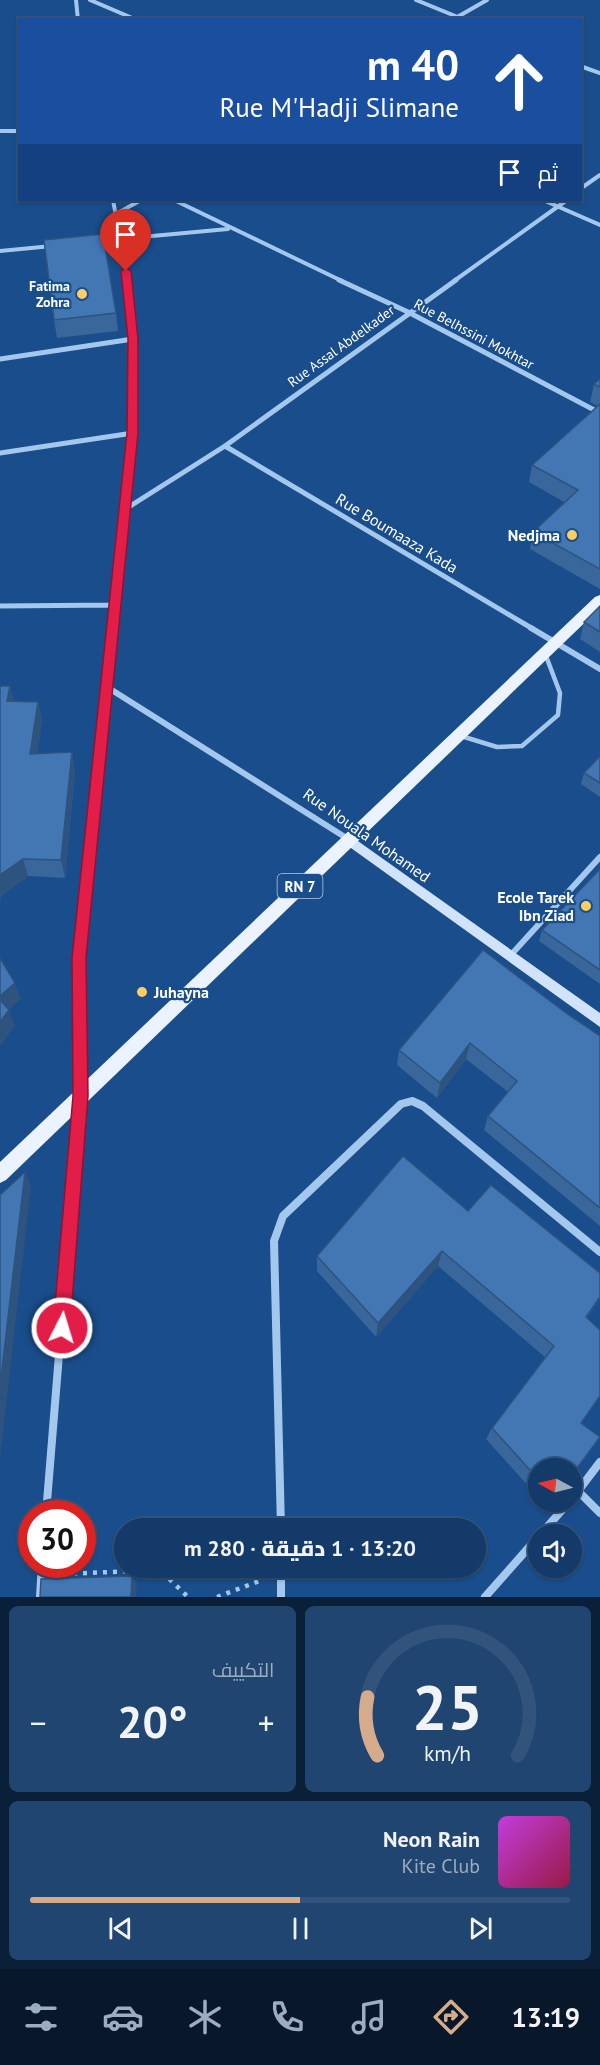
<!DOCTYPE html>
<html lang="ar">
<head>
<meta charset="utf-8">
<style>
  body { margin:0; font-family:"PT Sans",Cairo,sans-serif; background:#204571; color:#f1f3f6; direction:rtl; height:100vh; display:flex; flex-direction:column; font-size:22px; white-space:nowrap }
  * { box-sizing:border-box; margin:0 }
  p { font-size:20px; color:#9dadc0 }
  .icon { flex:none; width:33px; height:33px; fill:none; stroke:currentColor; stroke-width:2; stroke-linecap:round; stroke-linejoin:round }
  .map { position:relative; height:1597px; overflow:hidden; direction:ltr }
  .drawer { display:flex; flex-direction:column; gap:9px; padding:9px; background:#0a2039; flex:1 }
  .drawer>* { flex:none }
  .top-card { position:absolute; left:18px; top:18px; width:564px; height:183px; border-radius:0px; box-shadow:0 2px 4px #0004,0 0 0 2px #32547c; direction:rtl; background:#1a4fa0; color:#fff; overflow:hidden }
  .needle { width:39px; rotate:277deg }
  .tools { position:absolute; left:528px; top:1458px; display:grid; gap:12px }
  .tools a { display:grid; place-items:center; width:54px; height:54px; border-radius:50%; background:#133a68; box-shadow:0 2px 4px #0004,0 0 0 2px #32547c; font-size:30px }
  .speed { position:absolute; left:18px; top:1500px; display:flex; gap:12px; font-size:30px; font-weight:700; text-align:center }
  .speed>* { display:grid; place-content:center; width:78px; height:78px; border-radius:50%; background:#133a68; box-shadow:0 2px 4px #0004,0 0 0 2px #32547c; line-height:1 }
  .speed .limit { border:9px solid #d22; background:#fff; color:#111 }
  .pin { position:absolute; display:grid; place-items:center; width:51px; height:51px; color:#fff; margin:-62px -26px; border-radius:50% 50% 50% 0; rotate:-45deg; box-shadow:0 0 6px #0007 }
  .pin .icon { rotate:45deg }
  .me { position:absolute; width:66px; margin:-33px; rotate:5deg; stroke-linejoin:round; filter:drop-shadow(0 0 4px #0008) }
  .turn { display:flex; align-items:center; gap:21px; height:126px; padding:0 24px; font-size:27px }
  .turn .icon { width:78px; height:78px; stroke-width:2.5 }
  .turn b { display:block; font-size:42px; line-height:51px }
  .then { display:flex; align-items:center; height:57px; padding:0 24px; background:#0003; gap:12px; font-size:22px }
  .big { font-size:45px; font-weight:800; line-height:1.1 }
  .drawer .tile { flex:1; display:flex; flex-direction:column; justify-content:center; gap:9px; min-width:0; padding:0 21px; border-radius:9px; background:#204571 }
  .drawer .dial { align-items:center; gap:0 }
  .dial svg { height:156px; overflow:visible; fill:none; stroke:#32547c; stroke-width:7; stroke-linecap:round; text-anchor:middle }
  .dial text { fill:#f1f3f6; stroke:none }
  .song { display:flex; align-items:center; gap:18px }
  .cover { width:72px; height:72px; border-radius:9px; background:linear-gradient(135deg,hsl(290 70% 55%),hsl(340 70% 35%)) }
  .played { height:6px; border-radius:3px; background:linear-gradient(90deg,#d6ab8b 50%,#32547c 50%) }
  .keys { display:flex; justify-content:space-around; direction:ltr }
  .heat { display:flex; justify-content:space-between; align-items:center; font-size:33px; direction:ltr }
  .drawer .tiles { flex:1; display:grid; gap:9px; grid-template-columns:1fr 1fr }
  .tile:last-child { grid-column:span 2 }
  .trip { position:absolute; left:114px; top:1518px; width:372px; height:60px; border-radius:30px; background:#133a68; box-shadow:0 2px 4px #0004,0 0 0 2px #32547c; font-weight:800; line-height:60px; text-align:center; direction:rtl }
  .tab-bar { display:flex; height:96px; justify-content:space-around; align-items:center; background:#08172a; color:#9dadc0 }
  .tab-bar .icon { width:42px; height:42px }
  .tab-bar .active { color:#d6ab8b }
  .tab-bar b { font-size:27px; color:#f1f3f6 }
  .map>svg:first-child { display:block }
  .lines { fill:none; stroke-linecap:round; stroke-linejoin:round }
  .path { stroke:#a4c7ee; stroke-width:4.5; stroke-dasharray:4 6; stroke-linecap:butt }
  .lane { stroke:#a4c7ee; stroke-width:4.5 }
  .street-far3 { stroke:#a4c7ee; stroke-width:4 }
  .street-far2 { stroke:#a4c7ee; stroke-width:5 }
  .street-far1 { stroke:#a4c7ee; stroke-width:6 }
  .street { stroke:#a4c7ee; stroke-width:8 }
  .secondary { fill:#d1e3fa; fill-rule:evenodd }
  .primary { fill:#eaf3ff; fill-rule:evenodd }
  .wall { fill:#39669b }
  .shaded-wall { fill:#2e537e }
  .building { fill:#4277b4; stroke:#2e537e; stroke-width:1.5 }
  .route { fill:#e11d48; stroke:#92132f; stroke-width:1.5 }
  .poi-dot { fill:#ffce60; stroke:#194d8b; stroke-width:2 }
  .labels { text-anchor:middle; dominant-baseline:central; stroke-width:4.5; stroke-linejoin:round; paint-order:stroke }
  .far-poi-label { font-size:14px; font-weight:bold; fill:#fff; stroke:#194d8b; text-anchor:end }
  .far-street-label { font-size:14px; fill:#fff; stroke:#194d8b }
  .shield { fill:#194d8b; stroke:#bacadc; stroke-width:1.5 }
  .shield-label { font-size:15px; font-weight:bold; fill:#fff }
  .street-label { font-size:16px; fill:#fff; stroke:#194d8b }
  .poi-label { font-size:16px; font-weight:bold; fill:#fff; stroke:#194d8b; text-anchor:end }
</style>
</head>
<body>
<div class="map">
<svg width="600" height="1597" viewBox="0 0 600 1597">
  <rect width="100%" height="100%" fill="#194d8b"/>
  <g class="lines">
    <path class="path" d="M63 1574 160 1570 188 1597
      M217 1597 262 1580"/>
    <path class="lane" d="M461 736 497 747 522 746 558 715 560 693 546 656"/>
    <path class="street-far3" d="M76 0 78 20
      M90 0 137 20
      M416 0 465 20
      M452 20 487 0
      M580 66 600 73
      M0 131H20
      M580 189 600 175
      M113 200 128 281
      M174 200 342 281
      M543 200 600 225
      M116 214 141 200
      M98 241 228 229
      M0 251 52 246
      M454 281 567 200"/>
    <path class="street-far2" d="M339 280 408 312 600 413
      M0 359 133 339
      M225 446 533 629
      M0 453 133 433
      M127 508 225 446 456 280
      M0 606 114 605
      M113 629 133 433V339L127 280"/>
    <path class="street-far1" d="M531 628 600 669
      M107 687 348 839
      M509 957 600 857
      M80 1061 79 958 113 628"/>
    <path class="street" d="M578 1491 600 1513
      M572 1499 600 1462
      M46 1514 80 1097V1060
      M281 1528 274 1241 283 1216 401 1104 412 1101 423 1106 600 1252
      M541 1534 569 1502
      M281 1568V1597
      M40 1597 42 1564
      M485 1597 538 1537"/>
    <path class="secondary" d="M348 834 600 1013V1027L344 843 342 839 344 835Z"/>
    <path class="primary" d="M600 595V608L6 1180 0 1183V1162L595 597Z"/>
  </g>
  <path class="wall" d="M116 313 118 331 57 338 54 320Z
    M600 379V589L530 549 533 532 564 502 529 482 532 465 598 406 590 402 594 384Z
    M600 606V652L580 639 584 622Z
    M0 686H10L14 701 38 702 42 721 37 754 75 771 65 878 28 876 1 896 0 903Z
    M600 756V797L581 784 584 773Z
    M600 869V984L539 941 542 930Z
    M566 1013 600 1036V1226L484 1130 488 1116 508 1092 466 1059 437 1098 397 1065 399 1050Z
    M468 1211 600 1299 587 1318 538 1468V1497L486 1439 492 1428 546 1358 438 1266 376 1337 317 1271V1256Z
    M543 1502H552L548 1507Z"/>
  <path class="shaded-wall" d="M10 686 15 705 7 701Z
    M38 702 42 721 35 773 30 754Z
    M72 752 75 771 65 878 61 860Z
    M23 859 28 876 1 896 0 903V875Z
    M15 983 21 999 4 1014 0 1002V996Z
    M9 1010 15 1026 0 1046V1022Z
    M470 1043 466 1059 437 1098 440 1083Z
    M25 1172 31 1186 0 1459V1386Z
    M442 1251 438 1266 376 1337 378 1323Z
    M600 1297V1299L578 1331 586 1317Z
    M132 1576 137 1583 136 1597H131Z"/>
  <path class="building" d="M103 234 116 313 54 320 44 240Z
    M600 379V387L594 384Z
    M600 404V569L533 532 578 490 532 465Z
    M600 606V632L584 622Z
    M0 686H10L7 701 38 702 30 754 72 752 61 860 23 859 0 875Z
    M600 756V783L584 773Z
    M600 869V970L542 930Z
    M483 950 566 1013 600 1036V1208L488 1116 517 1081 470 1043 440 1083 399 1050Z
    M0 958 15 983 0 996Z
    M0 1000 9 1010 0 1022Z
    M403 1156 468 1211 491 1185 600 1273V1297L586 1317 600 1330V1396L581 1423 600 1437 572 1475V1468H538V1479L492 1428 554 1346 442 1251 378 1323 317 1256Z
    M25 1172 0 1386V1195Z
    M132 1576 131 1597H40L41 1579Z"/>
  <path class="route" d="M126 268 131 271 138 339V433L86 958 88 1096 70 1328 68 1334 62 1337 55 1334 53 1328 73 1096 72 958 127 433 128 339 121 271Z"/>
  <g class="poi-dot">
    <circle cx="82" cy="294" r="6"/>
    <circle cx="572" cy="535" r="6"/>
    <circle cx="586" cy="906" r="6"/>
    <circle cx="142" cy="992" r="6"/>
  </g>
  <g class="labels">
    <g class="far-poi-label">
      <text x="70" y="286">Fatima<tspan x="70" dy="16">Zohra</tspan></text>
    </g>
    <g class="far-street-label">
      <text transform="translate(474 334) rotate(28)">Rue Belhssini Mokhtar</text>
      <text transform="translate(341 346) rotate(-36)">Rue Assal Abdelkader</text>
    </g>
    <rect class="shield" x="277.5" y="874" width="45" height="24" rx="4.5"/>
    <g class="shield-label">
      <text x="300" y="886">RN 7</text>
    </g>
    <g class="street-label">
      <text transform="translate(397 533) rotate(31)">Rue Boumaaza Kada</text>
      <text transform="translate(367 835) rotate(35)">Rue Nouala Mohamed</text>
    </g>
    <g class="poi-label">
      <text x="560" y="535">Nedjma</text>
      <text x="574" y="897">Ecole Tarek<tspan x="574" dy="18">Ibn Ziad</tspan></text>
      <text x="154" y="992" text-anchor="start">Juhayna</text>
    </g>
  </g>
</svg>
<div class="tools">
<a><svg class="needle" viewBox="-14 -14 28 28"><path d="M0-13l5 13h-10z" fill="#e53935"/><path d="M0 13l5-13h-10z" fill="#9dadc0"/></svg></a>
<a><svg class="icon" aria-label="sound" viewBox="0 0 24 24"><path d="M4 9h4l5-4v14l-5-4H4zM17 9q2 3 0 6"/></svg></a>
</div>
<div class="speed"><div class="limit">30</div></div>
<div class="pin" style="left:126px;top:271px;background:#d93025"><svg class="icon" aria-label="arrive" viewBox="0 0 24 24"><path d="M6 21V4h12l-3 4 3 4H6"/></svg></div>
<svg class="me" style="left:62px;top:1328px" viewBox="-20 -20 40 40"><circle r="17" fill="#e11d48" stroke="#fff" stroke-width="3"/><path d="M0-11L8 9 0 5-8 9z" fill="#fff"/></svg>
<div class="trip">13:20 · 1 دقيقة · 280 m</div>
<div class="top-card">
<div class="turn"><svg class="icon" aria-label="ahead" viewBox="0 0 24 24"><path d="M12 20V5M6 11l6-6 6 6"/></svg><div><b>40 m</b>Rue M'Hadji Slimane</div></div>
<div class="then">ثم<svg class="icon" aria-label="arrive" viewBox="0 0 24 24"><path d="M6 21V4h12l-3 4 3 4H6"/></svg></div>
</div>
</div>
<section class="drawer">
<div class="tiles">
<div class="tile dial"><svg viewBox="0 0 100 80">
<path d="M14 69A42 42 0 1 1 86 69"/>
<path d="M14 69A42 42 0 0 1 9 39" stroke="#d6ab8b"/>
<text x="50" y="56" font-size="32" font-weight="700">25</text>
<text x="50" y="72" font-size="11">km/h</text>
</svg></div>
<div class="tile"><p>التكييف</p>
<div class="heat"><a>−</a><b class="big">20°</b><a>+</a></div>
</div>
<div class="tile">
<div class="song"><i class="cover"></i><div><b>Neon Rain</b><p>Kite Club</p></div></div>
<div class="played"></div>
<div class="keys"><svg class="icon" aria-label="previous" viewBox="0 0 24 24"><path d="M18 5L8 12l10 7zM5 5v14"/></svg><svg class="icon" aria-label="pause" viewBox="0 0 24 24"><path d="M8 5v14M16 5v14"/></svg><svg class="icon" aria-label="next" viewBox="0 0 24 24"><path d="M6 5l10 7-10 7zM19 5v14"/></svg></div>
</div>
</div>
</section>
<nav class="tab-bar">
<b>13:19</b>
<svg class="icon active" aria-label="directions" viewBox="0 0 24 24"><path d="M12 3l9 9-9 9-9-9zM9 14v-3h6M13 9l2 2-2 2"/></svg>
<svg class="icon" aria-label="music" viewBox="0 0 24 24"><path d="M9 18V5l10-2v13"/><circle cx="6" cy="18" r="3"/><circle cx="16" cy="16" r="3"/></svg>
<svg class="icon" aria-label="phone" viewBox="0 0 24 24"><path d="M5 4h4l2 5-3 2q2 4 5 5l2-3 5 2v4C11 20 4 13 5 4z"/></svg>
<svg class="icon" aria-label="climate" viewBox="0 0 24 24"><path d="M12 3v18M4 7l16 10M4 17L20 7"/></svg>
<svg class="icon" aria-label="car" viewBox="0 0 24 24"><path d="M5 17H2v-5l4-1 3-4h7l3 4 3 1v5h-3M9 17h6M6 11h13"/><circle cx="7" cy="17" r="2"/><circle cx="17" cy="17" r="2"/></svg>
<svg class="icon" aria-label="filters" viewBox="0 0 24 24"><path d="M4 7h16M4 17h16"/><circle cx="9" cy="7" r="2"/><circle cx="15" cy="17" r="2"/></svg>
</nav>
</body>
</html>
